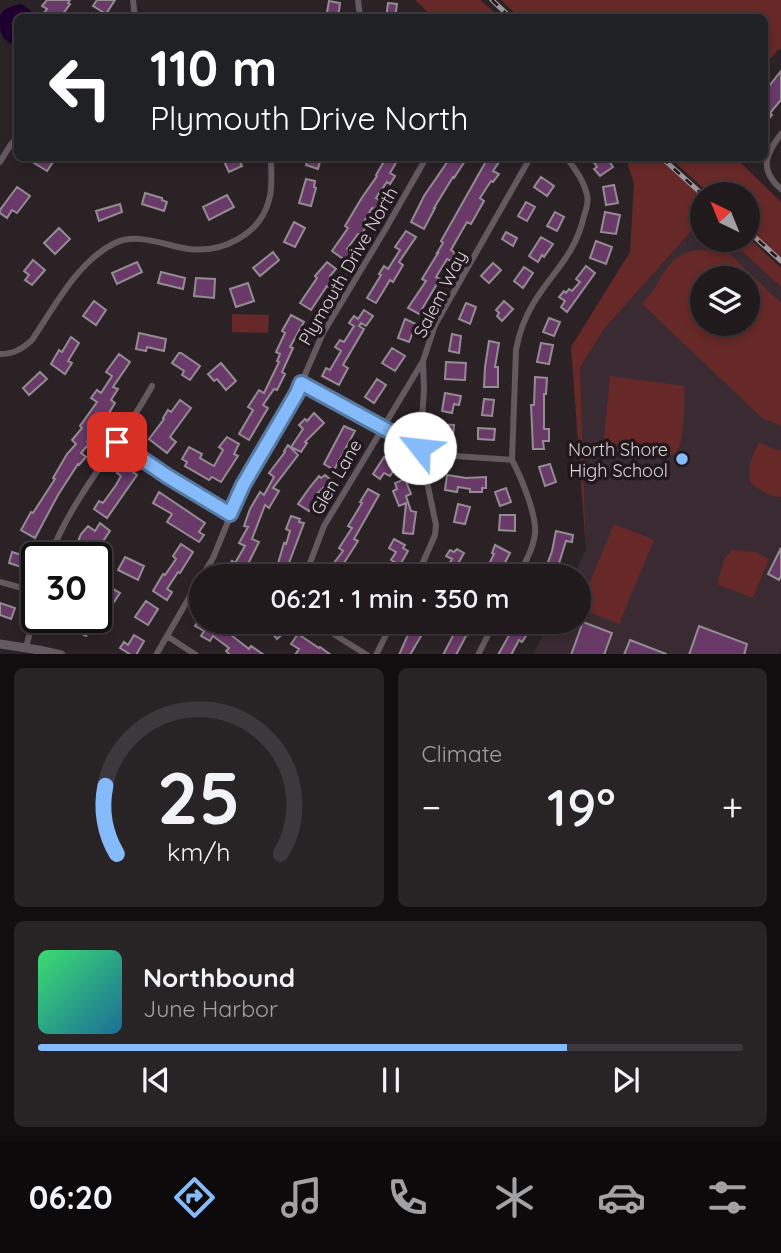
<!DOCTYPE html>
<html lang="en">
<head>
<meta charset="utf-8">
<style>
  body { margin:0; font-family:Quicksand,sans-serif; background:#282325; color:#f1f3f6; height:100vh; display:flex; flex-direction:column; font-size:26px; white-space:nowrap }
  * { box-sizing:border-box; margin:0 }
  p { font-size:23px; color:#a2a1a3 }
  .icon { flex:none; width:38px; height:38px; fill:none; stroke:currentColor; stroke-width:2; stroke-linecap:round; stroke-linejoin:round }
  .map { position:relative; height:654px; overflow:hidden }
  .side { display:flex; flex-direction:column; gap:14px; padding:14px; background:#120e0f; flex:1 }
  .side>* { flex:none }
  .hud { position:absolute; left:14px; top:14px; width:754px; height:147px; border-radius:10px; box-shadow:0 4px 10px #0003,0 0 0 2px #3d383b; background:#202124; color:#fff; overflow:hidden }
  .needle { width:46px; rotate:317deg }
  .tools { position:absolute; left:690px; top:182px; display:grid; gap:14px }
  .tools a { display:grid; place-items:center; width:70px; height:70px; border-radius:50%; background:#201a1c; box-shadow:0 4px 10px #0003,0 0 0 2px #3d383b; font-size:35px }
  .speed { position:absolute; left:21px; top:542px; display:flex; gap:14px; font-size:35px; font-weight:700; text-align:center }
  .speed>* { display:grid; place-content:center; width:91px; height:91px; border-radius:50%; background:#201a1c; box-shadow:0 4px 10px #0003,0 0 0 2px #3d383b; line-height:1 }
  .speed .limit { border:4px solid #111; border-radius:10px; background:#fff; color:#111 }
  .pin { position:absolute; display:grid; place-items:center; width:60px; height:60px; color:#fff; margin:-30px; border-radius:14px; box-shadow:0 4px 10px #0006 }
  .me { position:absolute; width:77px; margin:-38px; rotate:299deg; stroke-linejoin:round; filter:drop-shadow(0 0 5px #0008) }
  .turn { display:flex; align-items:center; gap:24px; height:147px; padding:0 21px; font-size:32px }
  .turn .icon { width:91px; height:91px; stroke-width:2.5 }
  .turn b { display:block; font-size:49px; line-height:60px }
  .big { font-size:52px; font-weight:600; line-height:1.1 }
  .side .widget { flex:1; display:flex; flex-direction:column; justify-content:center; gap:10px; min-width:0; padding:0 24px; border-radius:10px; background:#282325 }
  .side .dial { align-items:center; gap:0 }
  .dial svg { height:182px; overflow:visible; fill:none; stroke:#3d383b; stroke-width:7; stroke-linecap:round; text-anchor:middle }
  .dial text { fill:#f1f3f6; stroke:none }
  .song { display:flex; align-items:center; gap:21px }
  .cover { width:84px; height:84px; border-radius:10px; background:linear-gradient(135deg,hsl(140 70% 55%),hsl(200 70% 35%)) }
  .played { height:7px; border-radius:4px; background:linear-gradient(90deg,#86bbfb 75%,#3d383b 75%) }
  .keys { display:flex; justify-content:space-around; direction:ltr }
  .heat { display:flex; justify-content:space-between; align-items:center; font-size:38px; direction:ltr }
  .side .tiles { flex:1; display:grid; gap:14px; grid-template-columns:1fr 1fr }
  .widget:last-child { grid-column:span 2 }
  .trip { position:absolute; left:189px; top:564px; width:402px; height:70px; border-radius:35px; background:#201a1c; box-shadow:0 4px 10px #0003,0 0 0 2px #3d383b; font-weight:600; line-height:70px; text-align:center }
  .tab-bar { display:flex; height:112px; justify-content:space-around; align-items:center; background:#0d0a0b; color:#a2a1a3 }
  .tab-bar .icon { width:49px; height:49px }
  .tab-bar .selected { color:#86bbfb }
  .tab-bar b { font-size:32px; color:#f1f3f6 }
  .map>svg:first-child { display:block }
  .built { fill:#3a2b32; fill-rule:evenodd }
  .green { fill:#662927; fill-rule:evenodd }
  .water { fill:#1e0030 }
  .building { fill:#693a68; stroke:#948b93; stroke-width:2 }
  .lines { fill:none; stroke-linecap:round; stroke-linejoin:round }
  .street { stroke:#64595e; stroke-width:6 }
  .secondary { stroke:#64595e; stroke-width:9 }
  .rail-casing { stroke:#9e979b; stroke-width:5 }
  .rail { stroke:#21181d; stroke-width:2.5; stroke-dasharray:8; stroke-linecap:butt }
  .route-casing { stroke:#577aa3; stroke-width:18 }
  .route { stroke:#86bbfb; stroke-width:12 }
  .poi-dot { fill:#86bbfb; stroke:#21181d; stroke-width:2.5 }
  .labels { text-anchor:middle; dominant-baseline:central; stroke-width:7; stroke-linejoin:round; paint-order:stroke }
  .street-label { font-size:18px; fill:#dbd5d8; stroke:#21181d }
  .poi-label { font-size:18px; fill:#dbd5d8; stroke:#21181d; text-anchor:end }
</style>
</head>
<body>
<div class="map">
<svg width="781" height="655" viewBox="0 0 781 655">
  <rect width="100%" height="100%" fill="#2b2226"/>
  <path class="built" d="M702 219V240H730L781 287V649L779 654 533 655 550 621H579V576H573L586 550 580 368 604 329ZM702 278H747V324H702Z"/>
  <path class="green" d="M415 0H480L500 17H483L481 13 466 14 462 17H433Z
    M501 0H781V49L778 50 765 65V18L519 17Z
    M626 158H662L702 194V219L604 329 580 368 586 550 571 347 630 252 634 184Z
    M670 158H736L781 202V261L747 229V194H710Z
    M747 236 781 268V287L730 240H747Z
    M717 242 781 303V426L762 418 642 304C646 298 653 292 656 286 669 262 679 249 708 250ZM702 278H747V324H702Z
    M232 314 269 315 268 333 232 332Z
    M610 376 684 386C685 402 685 443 675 454L631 460 603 449Z
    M759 443 781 451V497C768 496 760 490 750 482 748 466 751 457 759 443Z
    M614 524 654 540 619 624 579 608Z
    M732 550 755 552 769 559 753 598 717 584 725 558Z"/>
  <path class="water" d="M21 4 29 9 36 17 18 18 17 47C0 38 0 35 0 16 4 7 13 6 21 4Z"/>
  <path class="building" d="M47 0H70L68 3 70 4 60 18H47L43 14 47 9 42 6Z
    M97 0H115L106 14 93 6Z
    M329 1 340 3 338 18H326Z
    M388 3 397 4 395 18H386Z
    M781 71V100L770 113 772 115 765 123V91Z
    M38 158H47L53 162 47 171 34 163Z
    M226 158H238L242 166 229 172 223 159Z
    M308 158H321L318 169 306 165Z
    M386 158H391L397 161 390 173 395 176 390 184 387 182 376 198 381 201 375 209 372 208 362 225 366 227 361 235 358 234 347 249 351 252 346 261 332 251 348 228 345 226 361 199 377 176 376 175Z
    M450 158H460L465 161 454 178 453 177 434 208H435L424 229 411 222 424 196Z
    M477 158H492L499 162 493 171 499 174 493 182 491 181 480 198 484 201 471 224 467 222 456 241 451 250 455 253 451 261 447 259 436 277 440 279 419 314 408 308 426 281 422 279 438 253H437L443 243 441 241 485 163Z
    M591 158H614L609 161 613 167 600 176 594 169 597 167Z
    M541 177 554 186 547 196 534 187Z
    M306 179 315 181 314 187 316 188 311 206 299 203Z
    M614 185 618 203 606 205 603 187Z
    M17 187 30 196 17 213 12 210 7 218 0 213V210Z
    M145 193 162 198V200L167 202 164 211 142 204Z
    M227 195 234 207 209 220 203 207Z
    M526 202 535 207 527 221 518 216Z
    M120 204 122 212 99 221 96 211Z
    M555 212 564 217 557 231 547 226Z
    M605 212 620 215 616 234 601 232Z
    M294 222 305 228 295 247 284 242Z
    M59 228 70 239 55 254 44 243Z
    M406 231 416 237 399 262 403 265 393 282 390 280 376 303 367 298 381 275 379 274 384 266 388 269 400 250 395 247Z
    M506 232 517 238 513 246 502 239Z
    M541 237 553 244 544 257 542 255 538 262 529 256Z
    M596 241 612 247 606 264 590 258Z
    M273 252 279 260 260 276 253 268Z
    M33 260 45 270 32 285 25 280 29 275 24 271Z
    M137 262 142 272 117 284 112 273Z
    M327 262 336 269 330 276 335 279 329 287 327 286 311 310 300 303 317 278 315 276Z
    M493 263 501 270 489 283 481 276Z
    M586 266 595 273 567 312 561 307 565 301 559 297 564 291 566 293 569 289 572 291 580 282 576 279Z
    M524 267 533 273 523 288 514 281Z
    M161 272 185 278 183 289 158 283Z
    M196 278 215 279 214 298 194 296Z
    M248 283 254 301 236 307 230 289Z
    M94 301 106 310 96 325 83 316Z
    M504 301 513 309 502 321 497 316 499 313 496 310Z
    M466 303 476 307 470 324 459 319Z
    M364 310 373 316 366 326 361 323 359 326 364 329 343 365 348 368 339 385 322 376 326 368 330 370 341 351 335 347 340 340 344 342 354 326 349 323 354 316 358 319Z
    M291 315 304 322 290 347 293 348 282 372 285 374 277 390 274 389 263 405 268 408 249 440 239 434 253 410 248 407 259 390 264 393 279 362 277 361 280 354 276 352 285 333 282 331Z
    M549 318 560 322 554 336 543 332Z
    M405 319 416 324 409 342 398 338Z
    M139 333 166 339 164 351 147 347 146 351 136 349Z
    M452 334 461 336 459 353 449 351Z
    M71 337 79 343 68 361 72 363 65 374 51 364 59 350 62 352Z
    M489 341 499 343 495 367H498V387H484L485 367Z
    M541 343 553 345 549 364 537 362Z
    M392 348 405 356 395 371 382 363Z
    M179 353H181L200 366 190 380 182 375 184 371 172 363Z
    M119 354 130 362 113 387 118 389 111 400 115 403 106 418 109 420 104 426 102 424 87 442 89 444 81 453 86 457 79 465 78 464 58 495 35 538 21 530 31 512 33 513 55 479 53 478 67 454 76 444 72 440 82 428 80 426 97 402 91 398 97 390 101 393 112 376 106 372Z
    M446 362 466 363 465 380 445 379Z
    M221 363 236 381 226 390 217 379 214 381 208 374Z
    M40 372 47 379 29 395 23 388Z
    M535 377 547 378 546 394H544V429H549V441H543L544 449H533L531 405H534Z
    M377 379 386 385 374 403 365 397Z
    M445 393 461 396 459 405 454 404 452 413 442 411Z
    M484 399 494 400 492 416 482 415Z
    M180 400 191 408 170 437 176 442 167 453 149 439 164 419 163 418 168 410 171 412Z
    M314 413 324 423 305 442 307 443 301 452 291 447 303 429 299 425 305 419 307 421Z
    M438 424 454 425 453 438 438 437Z
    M344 426 355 431 334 470 324 464Z
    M478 428 495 429 494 440 478 439Z
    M227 437 239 444 234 454 238 456 221 482 212 477 209 480 185 466 187 462 182 459 189 447 202 454 200 458 214 466 223 450 219 447Z
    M288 445 298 455 273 488 279 491 269 508 265 505 252 539 259 542 242 576H227L229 572 226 570 232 561 235 563 245 546 239 543 248 527 244 526 250 509 260 492 264 495 274 477 269 473 285 452 284 451Z
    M384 457 397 466 390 476 384 473 380 479 373 474Z
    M550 464 556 482 545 486 539 467Z
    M123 465 137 475 107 518 94 509 99 501 103 503 116 485 121 476 117 473Z
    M325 475 331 480 315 496 317 498 309 511 298 504 310 487 319 476 321 478Z
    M447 475 466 478 486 477V488H482V492H470V489L458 487 457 492 445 490Z
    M405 479 411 494 406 496 411 511 416 512 413 534 403 533 406 503 399 506 393 491 397 489 395 483Z
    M506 488 511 502 500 506 495 492Z
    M368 489 379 495 354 539 358 541 344 563 348 566 338 576H332L327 572 343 551 339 548 352 528 348 526 362 503 360 502Z
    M159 492 205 523 199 532 204 535 199 542 167 522 172 514 153 503Z
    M458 504 470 507 465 524 454 522Z
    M500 515H515V531L499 530Z
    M291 516 300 519 299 522 304 523 284 576H271L274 567H277L284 543 286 544 290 531 286 529Z
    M100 523 110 531 99 547 95 544 88 558H71L81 534 88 526 95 531Z
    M556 531 573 535 572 542 566 541 555 576H543L552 551Z
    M394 539 405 545 403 548 408 551 400 565 391 560 396 552 389 548Z
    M181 544 193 552 180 573 178 572 167 589 172 592 167 600 153 591 163 574 165 575 176 559 173 556Z
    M495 545 510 553 498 576H483L494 554 492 553Z
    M781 548V576L779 580 768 574Z
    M457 549 464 553 451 576H442L452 559 446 556 450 550 454 552Z
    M12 552 28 557 25 568 9 563Z
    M125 557 144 566 138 580 118 570Z
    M105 584 120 593 108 611 96 604V600Z
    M146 601 158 609 148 625 135 617Z
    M0 603 15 608 11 619 0 615Z
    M80 620 91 627 86 636 74 630Z
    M198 621H207L226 631 249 649 251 646 264 655H230L226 651 229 648 213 636 210 641 201 636 204 631 195 626Z
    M268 621H275L285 632 277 639 264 625Z
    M359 621H372L367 633 356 628Z
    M414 621H423L428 624 410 655H399Z
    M458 621H476L468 635 467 634 456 655H443L457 628 455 626Z
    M517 621H524L528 623 524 631 528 633 522 642 519 640 511 655H498Z
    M583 622 612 633 604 655H571Z
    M699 626 747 644 744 655H689Z
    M298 634 319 648 320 647 331 655H295L299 649 291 644Z
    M134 635 144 641 136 655H131L120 648 124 642 128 645Z
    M630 640 666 654V655H624Z"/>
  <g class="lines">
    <path class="street" d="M133 0 135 18
      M358 0 360 18
      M781 134C765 155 759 170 781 189
      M0 162 11 144 18 138
      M0 354C14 354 22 349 32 340 55 306 78 261 115 243 138 232 166 246 189 249 222 253 260 235 269 200 273 187 271 171 271 158
      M301 383 407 440 430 456H455L512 460
      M117 442 167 476 230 514
      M49 558C73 495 120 445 152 386
      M202 576 213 558 243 485 297 393 323 333 385 230 426 158
      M305 576 324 526 423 361
      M417 576 435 535 436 525 420 448 424 390 423 361 435 325 530 158
      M518 576C525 563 533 549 535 534 537 515 521 477 512 460L516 350C519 333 524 319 533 304 552 272 575 256 584 216 586 210 589 202 587 195 584 181 575 169 567 158
      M0 582 37 592
      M313 621 367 655
      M167 636 196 655
      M26 648 37 603
      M156 655 201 577
      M376 655 393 621
      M478 655 495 621"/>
    <path class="secondary" d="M0 644 39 650 61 655"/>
    <g class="rail-casing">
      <path id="rail" d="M492 0 511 18
        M662 158 702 194
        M747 230 781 261"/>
    </g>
    <use href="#rail" class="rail"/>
  </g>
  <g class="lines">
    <g class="route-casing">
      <path id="route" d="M117 442 167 476 230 514 243 485 297 393 301 383 420 448"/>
    </g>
    <use href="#route" class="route"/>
  </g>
  <circle class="poi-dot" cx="682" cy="459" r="7"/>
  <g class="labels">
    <g class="street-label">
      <text transform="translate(348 266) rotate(-60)">Plymouth Drive North</text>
      <text transform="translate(440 294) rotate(-63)">Salem Way</text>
      <text transform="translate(336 477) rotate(-60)">Glen Lane</text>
    </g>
    <g class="poi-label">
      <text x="668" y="449">North Shore<tspan x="668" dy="21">High School</tspan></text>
    </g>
  </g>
</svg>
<div class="tools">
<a><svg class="needle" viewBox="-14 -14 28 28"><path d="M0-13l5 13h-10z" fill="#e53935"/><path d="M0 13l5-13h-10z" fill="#a2a1a3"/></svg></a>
<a><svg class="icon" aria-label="layers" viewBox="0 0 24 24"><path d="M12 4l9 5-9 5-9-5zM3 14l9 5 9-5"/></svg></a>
</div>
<div class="speed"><div class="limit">30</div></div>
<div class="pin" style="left:117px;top:442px;background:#d93025"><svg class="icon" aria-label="arrive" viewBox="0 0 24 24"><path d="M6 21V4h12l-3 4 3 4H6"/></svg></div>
<svg class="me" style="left:420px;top:448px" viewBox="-20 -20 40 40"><circle r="19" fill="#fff"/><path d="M0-13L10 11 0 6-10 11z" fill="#86bbfb"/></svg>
<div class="trip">06:21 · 1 min · 350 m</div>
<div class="hud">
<div class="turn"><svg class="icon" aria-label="left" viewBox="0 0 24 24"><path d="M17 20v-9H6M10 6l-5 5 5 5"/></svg><div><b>110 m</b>Plymouth Drive North</div></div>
</div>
</div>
<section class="side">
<div class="tiles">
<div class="widget dial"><svg viewBox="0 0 100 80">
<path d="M14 69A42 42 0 1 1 86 69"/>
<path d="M14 69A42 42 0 0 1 9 39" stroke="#86bbfb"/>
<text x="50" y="56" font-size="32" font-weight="700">25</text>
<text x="50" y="72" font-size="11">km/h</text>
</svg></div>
<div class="widget"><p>Climate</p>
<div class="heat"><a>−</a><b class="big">19°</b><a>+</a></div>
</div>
<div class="widget">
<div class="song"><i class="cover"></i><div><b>Northbound</b><p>June Harbor</p></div></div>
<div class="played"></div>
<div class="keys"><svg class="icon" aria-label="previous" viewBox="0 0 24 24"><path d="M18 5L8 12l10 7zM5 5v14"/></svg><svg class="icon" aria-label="pause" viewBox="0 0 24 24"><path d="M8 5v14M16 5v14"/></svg><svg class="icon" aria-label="next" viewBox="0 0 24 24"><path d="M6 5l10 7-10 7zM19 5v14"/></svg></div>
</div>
</div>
</section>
<nav class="tab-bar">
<b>06:20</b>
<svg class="icon selected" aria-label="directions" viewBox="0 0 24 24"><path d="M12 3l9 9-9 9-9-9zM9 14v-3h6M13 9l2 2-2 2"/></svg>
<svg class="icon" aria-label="music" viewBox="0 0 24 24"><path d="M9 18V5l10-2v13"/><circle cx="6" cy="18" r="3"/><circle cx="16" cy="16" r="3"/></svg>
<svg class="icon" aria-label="phone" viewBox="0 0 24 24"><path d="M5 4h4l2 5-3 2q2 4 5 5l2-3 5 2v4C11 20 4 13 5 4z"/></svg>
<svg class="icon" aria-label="climate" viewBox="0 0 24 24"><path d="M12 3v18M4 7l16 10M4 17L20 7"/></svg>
<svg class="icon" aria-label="car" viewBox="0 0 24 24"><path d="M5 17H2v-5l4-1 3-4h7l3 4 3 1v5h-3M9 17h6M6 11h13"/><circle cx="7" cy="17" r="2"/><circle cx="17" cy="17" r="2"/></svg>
<svg class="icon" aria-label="filters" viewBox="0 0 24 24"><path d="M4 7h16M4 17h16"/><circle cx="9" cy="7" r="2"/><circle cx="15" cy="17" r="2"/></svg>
</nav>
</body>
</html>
